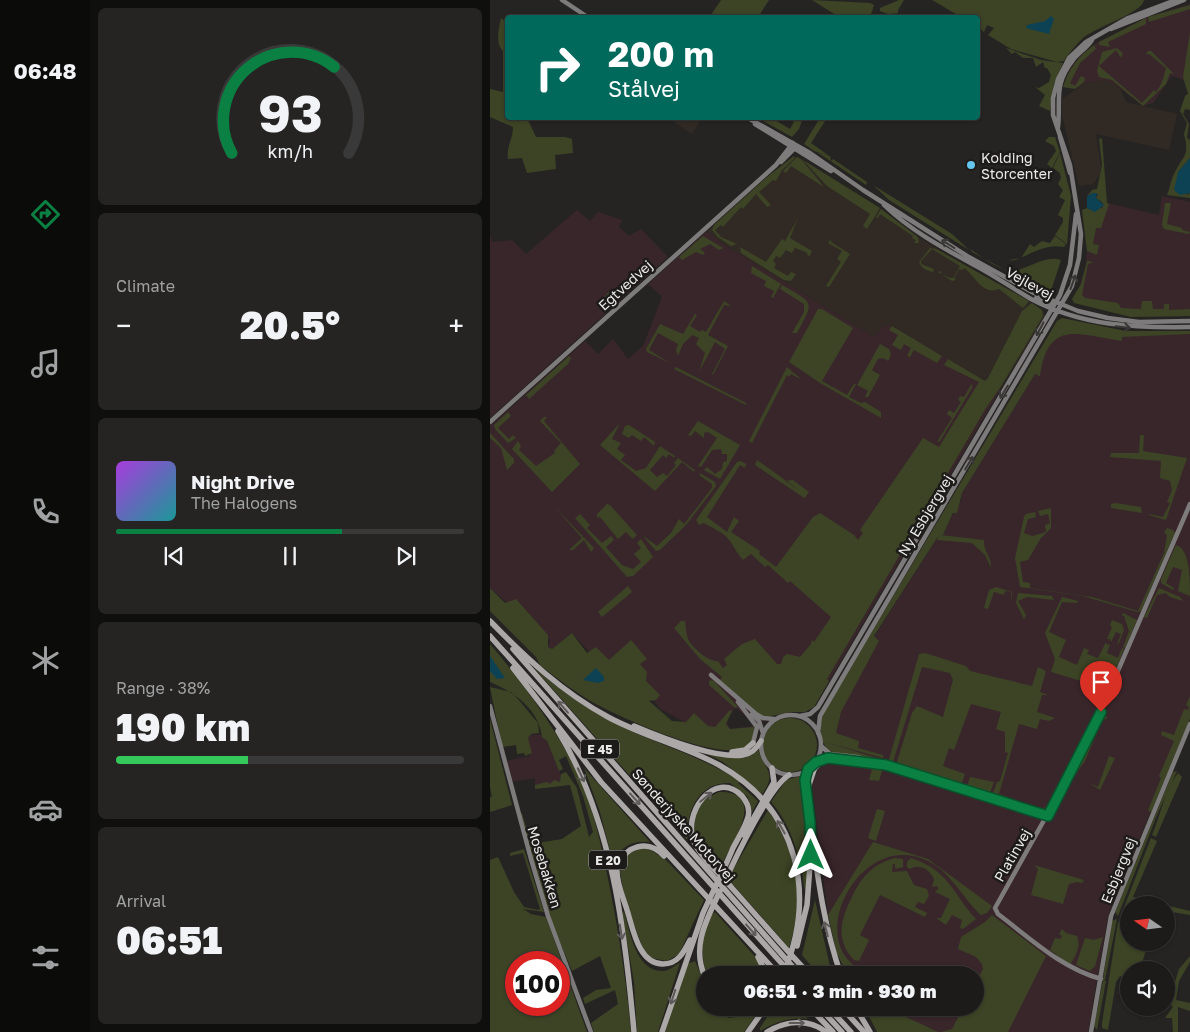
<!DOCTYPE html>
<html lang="en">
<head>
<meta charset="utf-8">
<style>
  body { margin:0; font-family:"Golos Text",sans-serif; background:#252423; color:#f1f3f6; height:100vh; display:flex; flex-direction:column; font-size:19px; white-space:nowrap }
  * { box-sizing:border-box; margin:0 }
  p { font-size:16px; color:#a0a1a2 }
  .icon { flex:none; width:28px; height:28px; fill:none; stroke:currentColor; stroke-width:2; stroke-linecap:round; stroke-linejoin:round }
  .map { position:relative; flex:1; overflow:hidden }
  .drawer { display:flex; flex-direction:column; gap:8px; padding:8px; background:#0f0f0e; width:400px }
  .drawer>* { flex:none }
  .hud { position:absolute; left:15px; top:15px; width:475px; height:105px; border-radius:5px; box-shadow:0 1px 4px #0004,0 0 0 1px #3a3939; background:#00695c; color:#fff; overflow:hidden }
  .needle { width:32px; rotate:284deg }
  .controls { position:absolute; left:630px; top:896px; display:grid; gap:10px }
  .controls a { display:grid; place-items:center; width:55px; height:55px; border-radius:50%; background:#1c1b1a; box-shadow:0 1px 4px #0004,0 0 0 1px #3a3939; font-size:25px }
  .speed { position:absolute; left:15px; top:951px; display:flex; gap:10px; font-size:25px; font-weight:700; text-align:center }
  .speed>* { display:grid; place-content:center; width:65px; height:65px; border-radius:50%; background:#1c1b1a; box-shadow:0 1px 4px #0004,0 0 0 1px #3a3939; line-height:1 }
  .speed .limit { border:8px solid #d22; background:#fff; color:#111 }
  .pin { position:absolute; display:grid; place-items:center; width:42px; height:42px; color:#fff; margin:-51px -21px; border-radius:50% 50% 50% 0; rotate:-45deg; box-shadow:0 0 5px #0007 }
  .pin .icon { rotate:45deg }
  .me { position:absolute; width:55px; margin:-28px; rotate:0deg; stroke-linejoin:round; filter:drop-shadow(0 0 4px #0008) }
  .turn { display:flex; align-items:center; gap:18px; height:105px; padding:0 20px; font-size:22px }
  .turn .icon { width:65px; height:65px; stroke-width:2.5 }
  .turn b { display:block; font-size:35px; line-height:42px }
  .big { font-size:38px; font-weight:800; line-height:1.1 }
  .drawer .card { flex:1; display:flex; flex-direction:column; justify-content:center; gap:8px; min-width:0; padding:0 18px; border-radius:8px; background:#252423 }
  .drawer .dial { align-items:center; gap:0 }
  .dial svg { height:130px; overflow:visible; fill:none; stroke:#3a3939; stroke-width:7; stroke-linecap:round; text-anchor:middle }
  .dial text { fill:#f1f3f6; stroke:none }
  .song { display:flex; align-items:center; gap:15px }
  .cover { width:60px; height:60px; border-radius:8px; background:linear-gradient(135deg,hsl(280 70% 55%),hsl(180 70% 35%)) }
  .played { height:5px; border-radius:2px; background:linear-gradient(90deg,#0b8043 65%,#3a3939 65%) }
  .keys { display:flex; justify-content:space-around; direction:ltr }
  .heat { display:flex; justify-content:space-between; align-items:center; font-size:28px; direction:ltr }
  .charge { height:8px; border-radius:4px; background:linear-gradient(90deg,#34c759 38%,#3a3939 0) }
  .trip { position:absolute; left:206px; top:966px; width:288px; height:50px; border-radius:25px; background:#1c1b1a; box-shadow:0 1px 4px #0004,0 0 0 1px #3a3939; font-weight:800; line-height:50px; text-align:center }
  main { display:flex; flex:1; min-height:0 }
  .tabs { display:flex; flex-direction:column; width:90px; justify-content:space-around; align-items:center; background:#0b0b0a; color:#a0a1a2 }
  .tabs .icon { width:35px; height:35px }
  .tabs .current { color:#0b8043 }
  .tabs b { font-size:22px; color:#f1f3f6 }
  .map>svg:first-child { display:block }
  .built { fill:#312a24 }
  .industrial { fill:#39262b; fill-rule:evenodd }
  .green { fill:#3c4425; fill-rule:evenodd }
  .water { fill:#0d4254 }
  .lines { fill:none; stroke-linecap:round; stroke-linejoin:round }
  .secondary { stroke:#7d7b7b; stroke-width:4.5 }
  .highway { stroke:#aca8a8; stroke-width:5.5 }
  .oneway { stroke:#3a3836 }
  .oneway2 { stroke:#5d5a59 }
  .route-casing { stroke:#07532c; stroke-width:12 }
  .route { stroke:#0b8043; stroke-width:9 }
  .poi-dot { fill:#64c5ee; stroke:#1d1b19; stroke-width:2 }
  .labels { text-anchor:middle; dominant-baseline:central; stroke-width:5; stroke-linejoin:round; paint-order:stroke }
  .shield { fill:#1d1b19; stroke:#adacaa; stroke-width:1 }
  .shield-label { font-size:12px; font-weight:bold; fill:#ebeae8 }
  .poi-label { font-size:14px; fill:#ebeae8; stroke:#1d1b19; text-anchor:start }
  .street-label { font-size:14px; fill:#ebeae8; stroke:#1d1b19 }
</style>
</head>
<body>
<main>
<nav class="tabs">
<b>06:48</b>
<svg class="icon current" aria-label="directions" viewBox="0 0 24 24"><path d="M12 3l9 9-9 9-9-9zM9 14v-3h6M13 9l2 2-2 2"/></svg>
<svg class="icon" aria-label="music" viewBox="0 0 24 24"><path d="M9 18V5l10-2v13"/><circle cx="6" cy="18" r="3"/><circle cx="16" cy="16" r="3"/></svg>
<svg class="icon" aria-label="phone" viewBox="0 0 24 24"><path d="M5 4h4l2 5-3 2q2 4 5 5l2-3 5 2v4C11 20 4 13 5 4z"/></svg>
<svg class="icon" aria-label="climate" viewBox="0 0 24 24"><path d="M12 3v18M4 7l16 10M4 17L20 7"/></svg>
<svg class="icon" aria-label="car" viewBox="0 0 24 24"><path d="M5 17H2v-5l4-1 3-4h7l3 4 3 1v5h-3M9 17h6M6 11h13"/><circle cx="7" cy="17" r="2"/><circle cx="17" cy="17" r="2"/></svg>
<svg class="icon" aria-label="filters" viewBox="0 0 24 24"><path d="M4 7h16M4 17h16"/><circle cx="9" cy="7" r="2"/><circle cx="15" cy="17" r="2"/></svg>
</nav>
<section class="drawer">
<div class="card dial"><svg viewBox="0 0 100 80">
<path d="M14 69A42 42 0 1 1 86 69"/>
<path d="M14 69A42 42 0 0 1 77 16" stroke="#0b8043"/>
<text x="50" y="56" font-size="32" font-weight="700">93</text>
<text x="50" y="72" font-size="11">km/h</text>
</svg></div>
<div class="card"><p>Climate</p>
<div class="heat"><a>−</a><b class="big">20.5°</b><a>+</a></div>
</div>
<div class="card">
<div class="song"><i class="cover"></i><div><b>Night Drive</b><p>The Halogens</p></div></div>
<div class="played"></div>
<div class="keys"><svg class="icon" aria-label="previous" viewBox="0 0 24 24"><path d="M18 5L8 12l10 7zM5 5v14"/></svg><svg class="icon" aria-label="pause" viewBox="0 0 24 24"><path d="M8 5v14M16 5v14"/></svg><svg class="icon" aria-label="next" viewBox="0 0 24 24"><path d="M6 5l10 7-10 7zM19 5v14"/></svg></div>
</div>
<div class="card"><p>Range · 38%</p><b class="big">190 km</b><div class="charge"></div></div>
<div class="card"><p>Arrival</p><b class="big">06:51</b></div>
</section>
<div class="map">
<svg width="700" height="1032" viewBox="0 0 700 1032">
  <rect width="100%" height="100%" fill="#262423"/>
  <path class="built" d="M614 80 623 83 631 90 636 102 687 114 679 150 606 134 611 166 610 174 603 184 589 186 572 115V99L595 83Z
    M183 118H212L202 134 181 120Z
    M307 156 391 209 419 232 553 310 555 316 510 390 402 326H393L384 337 231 243 217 231 273 180Z"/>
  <path class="industrial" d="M700 4V82L682 76 663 103 653 106 623 83 614 80 595 83 585 89 573 87 579 71 589 57 606 43 656 18Z
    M672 196 700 202V316L648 317 585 303 596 264 597 251 601 250 606 225 617 203 669 215Z
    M87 210 100 221 108 212 132 220 129 227 139 236 151 229 178 257 0 418V234L2 242 22 240 36 254Z
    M217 231 231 243 384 337 393 326H402L510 390 324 707 315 712H302L281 716 264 727 238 731 196 723 169 708 134 654 112 666 82 633 62 649 58 647 60 640 0 588V426L95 341 108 354 123 339 138 359 153 346 172 297 158 284ZM245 708 259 718 263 726 240 729 236 721Z
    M572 324 590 329 700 334V715L618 916 598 1032H387L375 1008H485V975H358L347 954 338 915 322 785 328 770 335 764 340 740 335 731 384 637 449 535H453L469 502H471L472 493 545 374 543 371Z
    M37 735H54L71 775 70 786 45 789V778L21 782 16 761 40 756Z"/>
  <path class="green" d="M231 0H279L268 17 219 18Z
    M322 0 380 3 384 5 380 17H349Z
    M409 0H414L408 10V13L398 14 390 11V8Z
    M442 0H654C652 14 603 27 591 40 586 45 579 53 574 61L567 62 521 49 498 35 504 28 497 25 494 32 488 27V18L471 17Z
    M700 5V9L659 22 658 17Z
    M11 18 17 23 18 118H37L46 137H75L82 139 83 153 65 155 66 169 37 173 32 158 18 159C16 147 23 139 23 127L0 117V89L13 92V51C5 43 9 28 11 18Z
    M656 18V24L618 42 620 47 609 45V42Z
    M700 32V110L695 109 693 114 699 124 697 138 700 140V158L688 172 697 195 700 193V198L677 195C680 188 681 179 685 172 693 155 700 157 694 134L697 123 690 111 695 96 698 94 693 77Z
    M604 45 606 49 590 63 580 83 585 86 591 76 595 78 594 82 585 89 573 87C579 68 589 56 604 45Z
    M516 48 551 60 573 63 564 84 560 111 549 106 555 95 545 87 549 88 559 82 561 75 557 68H555L553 62 546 67 543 58H533L525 52 522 54Z
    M627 48 633 53 631 58 626 50 609 66 652 103 664 90 666 92C674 81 673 77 676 68L659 54H656L658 51H661L684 74 680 73 676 84 653 106 622 80 609 77 607 71 612 52Z
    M268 118H282L300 129 304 122 298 118H313L309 129 302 137Z
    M330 118H337L321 143 338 155 324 151 314 144Z
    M559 137H565L570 152 562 168 557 164 566 151 564 146 555 141Z
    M612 138 617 203 619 204 611 228H606L603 244 609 245 607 255 597 251 592 210 597 208 603 211 613 207V203L606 198 608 194 603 193 597 196 602 190 607 189 612 165 609 139Z
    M327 152 340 156 341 161 343 159 377 182 376 185Z
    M570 153 581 196 577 244 565 235 573 222V218L568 215 575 200 569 197 573 190 568 184 571 178 570 173 563 168Z
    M304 156 305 158 292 170 286 181 283 180 269 192 281 205 277 207 266 194 253 209 251 207 233 227 231 225 225 230 231 237 247 244 241 246 228 237 222 230 224 225 277 177Z
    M307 157 312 160 334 187 301 166 296 173 293 171Z
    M313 160 390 208 377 229 373 226 380 214 337 186Z
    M383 185 462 234 479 250 399 200Z
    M675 203H681L677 224 692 228V230L700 232 699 234 674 229 672 225Z
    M391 209 428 237 429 243H424L426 240 422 238 423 236 390 214 388 218 386 217Z
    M308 218 300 238 322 251 319 257 316 252 305 248 302 253 296 250 290 258 286 256 283 261 286 264 284 268 298 276 301 272 306 274 301 281 294 280 251 253 250 247 276 262 292 239 295 241Z
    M213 236 233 248 229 250 220 244 210 249 215 253 213 255 206 252 192 260 189 257Z
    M565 236 576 244 574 247C550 242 528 264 519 260L531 258 540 244 544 247 552 241 560 243Z
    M341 239V242L360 254 339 287 336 286 351 262 347 259 352 251 338 243Z
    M440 248 446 249 539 301 533 308 509 289C492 296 484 274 474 268L473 270 469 269 464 278 466 280 462 281 448 272 452 271 451 274 460 278H463L470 266 442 249 431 261V264L444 269 443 272C437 271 431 268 429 262Z
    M480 249C491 256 505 268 518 270 536 273 552 254 571 260L560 294 482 252Z
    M597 261 604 262 598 264 592 295 595 298 628 303 631 308 651 309 652 301H662L663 309H674V304H679V310L700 309V316L641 317 584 303 582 299 591 284Z
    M262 266 291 284 283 298 281 297 284 291 274 286 276 281 261 273Z
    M292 285C324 304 325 300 307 333H302L314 312V304L290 289Z
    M119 292 129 300 117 312 109 302Z
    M234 301 241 306 234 305 218 335 238 346 223 375 222 374 235 349 225 342 209 372 215 353 206 344 209 338 202 335 193 344 188 356 186 350 188 344 168 333 159 350 180 363 157 352 156 349 170 324 193 334 205 314 207 315 200 326 210 332 212 330 216 332Z
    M542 303 552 310 553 316 510 388 496 408 337 679 339 681 324 707 315 712H302L276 717 269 714 230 680 232 677 210 659 184 628 191 621H195C196 626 196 636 199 641 204 649 219 662 228 661L233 668 237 665 234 659 252 644 265 639 287 664H291L293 657 297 654 310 657 321 644 322 640 324 642 341 617 300 581 298 583 278 565 275 567 261 554 253 560C247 553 244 547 240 541 235 533 222 528 214 523L209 525 206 520 247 462 251 461 256 464 255 468 250 465 217 517 237 532 244 517 249 521 241 532 270 551 269 554 286 567 323 517 330 513 364 535 368 540 373 533 370 530 433 438 449 447 489 382 454 365 458 359 495 381 498 378 532 311Z
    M328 309H332L363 328 332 381 357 395 364 384H366L359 397 371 403 375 402 391 412V418L330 383 299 362Z
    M572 318 636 331H700V334L632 337V341C589 335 558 318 550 376L545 374 472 493 467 513H463L453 535H450L494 540C493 551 502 557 501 568L495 555 482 543 447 540 449 535 384 636 389 641 351 712 346 733 369 741 368 748 393 755V758L335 742 387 758 388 761 339 751C330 743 329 725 333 714L567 321Z
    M402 326 452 356 447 363 424 350 420 357 417 356 421 348 414 344 411 350 402 345 408 335 399 330Z
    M390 344 399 349 401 355 398 361 393 358 388 359 382 370 390 375 378 397H375L378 391 367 385Z
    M79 356 81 358 78 364 39 399 36 395Z
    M186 367 256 403V405L184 369Z
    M297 367 312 380 301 374 299 377 297 375 262 443 259 441Z
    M482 383V388L450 441 447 442 462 418 457 414 459 410 464 413 471 402 468 400 470 396 474 397Z
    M18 412 21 416 8 428 19 439 23 435 26 438 18 443 5 429 4 425Z
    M54 417H57L54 421 90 464 62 492 22 449 28 441 31 446 29 450 46 466 65 453 64 451 71 443 50 421Z
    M208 421 250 445 230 479 214 470 217 467 225 474 232 469 233 462 237 461V454H232L231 449 222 450 211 467 208 466 227 438 218 432 214 433V438L205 431 201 436 198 435Z
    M130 423 122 439 131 443 127 449 135 455 131 460 146 471 156 468 170 446 185 456 184 458 179 454 176 458 173 455 160 470 167 477 173 473 177 476 186 465 184 463 188 458 205 470 204 472 192 462 165 491 110 445Z
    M139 425 165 442 164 446 154 437 151 441 142 435 139 438 132 434 135 426Z
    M0 433 24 459V463L17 470 11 448 0 438Z
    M650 435H654L653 451 697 458 676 520 659 515V514L673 517 680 503 677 502 682 490 680 481 670 478 671 461 620 457 621 453H649Z
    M267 460 309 490 295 481 303 480 319 492 315 498 313 497 265 465Z
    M210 473 225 482 226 486 196 525 170 550 166 551 152 535 167 546 181 533 189 519 194 524 222 488V484L210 476Z
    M625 503 651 507 652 513 621 508V504Z
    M62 504 104 548 101 552 94 540 83 550H79L92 538Z
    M117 504 120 505 147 535 143 539 136 532 128 539 110 517 107 518V514Z
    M561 508V528L551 538 538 560 530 562 533 582 540 583V588L602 597 648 611 674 553 677 535 674 532 677 528 683 530 685 533 651 611 647 612 593 596 530 587 525 558 534 517 536 514 545 512 546 517 538 519 534 533 542 536 556 532 555 525 560 523 558 514 550 516 548 511Z
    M90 514 100 525 97 528 112 543 121 536 124 540 116 547 132 565 143 569 151 562 144 554 151 548 147 543 151 539 163 557 143 576 137 577 85 518Z
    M686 545C700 548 700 580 700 596L688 591 692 570 683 567 676 583 684 588 683 590 671 583V579Z
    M138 586 142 592 112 617 108 612Z
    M506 587 522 592 521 604V592L515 591 514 595 504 592 498 609 494 608 499 590Z
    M0 588 15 603 26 599 58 635V647L62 649 82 633 97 653 106 647 119 660 141 640 157 659 150 664 157 672 156 681 170 695 166 700 159 701 182 721 196 722 204 713 218 726 225 727 240 710 242 711 236 724 240 729 264 727C274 786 126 715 106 704 86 693 68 679 50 665L46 657 0 611Z
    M669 588 690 597 693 601 680 597 676 593 667 595 657 618 654 617Z
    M528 593 562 596 564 600 537 597 528 601 536 615 534 619 526 603Z
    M572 597 588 601 587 603 572 602 559 632 576 640 569 657 587 665 594 648 599 650 597 654 608 658 616 642 617 645 620 644 617 653 628 658 632 648 634 649 618 689 561 672 565 659 555 633Z
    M633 613 647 620 635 648 633 647 639 631 634 616H632Z
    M622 620 632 624 634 630 629 643 627 644 631 634 626 632 621 642 620 639H617L622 627 620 625Z
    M0 644C33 683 66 728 89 776 103 806 110 841 117 874 128 927 136 979 141 1032H104L101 1023 128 1004 125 990 95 1004 93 998 106 990 121 988 110 956 82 971 58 913 30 815 32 813 41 844 72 839 91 826 80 785 45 789V785L57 782 60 784 64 780 70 782 71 774 76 772 87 788 99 837 103 832 93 796 76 756 69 760 73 769 69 771 57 741 52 737C49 709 24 692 0 682Z
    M435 653 476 666 480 671 542 686 548 667 556 671 550 692 558 695H552L547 712 565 718 559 721 550 719 547 729 529 724 509 794 518 797 512 798 503 793 507 782 510 781 518 753 515 752V732L506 729 511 712 481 704 464 750 459 748 453 766 475 774 471 785 406 765 422 713 427 706 453 717 463 680 460 673 432 667 403 762 398 763 429 654Z
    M44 668C70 690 99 711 130 726 170 745 213 757 251 782L248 783 268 801 262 812 258 797 240 783C207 782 195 814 198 841Z
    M222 680 224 681 248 707 245 708 219 685V681Z
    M0 687 21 692 27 698 48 723 49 733 41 734 38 738 42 753 35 756 34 753 27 754 26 745 12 747Z
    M700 696V719L649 842 661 812 658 810 671 778 669 776 684 741 671 735 672 731 684 735 694 709 698 710 699 707 696 705Z
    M615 716 618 718 612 720 595 761 585 775 611 717Z
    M273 745a27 27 0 1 1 54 0a27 27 0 1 1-54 0Z
    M0 719 22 805 0 812V797H2L0 787Z
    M597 729 599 731C587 757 575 786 557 808L551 809 556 807 561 801Z
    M268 749C274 769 288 773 272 794L233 762 217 754 254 758Z
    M619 756 625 758 610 790 598 782 608 787Z
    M344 761 379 764 393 768 389 781 379 780 382 769 341 762Z
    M94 768 160 842C142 840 131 846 123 863L110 812Z
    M687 771 667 815 628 916 625 912 683 772Z
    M688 773 692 777 666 837 662 835C671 815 674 791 688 773Z
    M313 775C309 788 317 807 318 821 320 845 320 868 315 892 311 861 303 827 281 802L296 780Z
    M480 777 504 782 500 793 477 787Z
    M229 792C280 791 240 848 229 869L210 848 204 829 206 812 215 799Z
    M387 809 395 811 386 841 378 838Z
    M278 810C308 855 315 896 299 948L240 881 243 870Z
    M661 838 667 841 643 897 700 911V915L676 911V905H639V917L631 915Z
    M383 842 438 859 502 906 497 913 491 915C472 898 462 873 438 861 375 830 321 926 361 963 367 969 378 972 385 975H358L347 954 338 915Z
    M157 848 175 859 214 900 189 954 177 961 161 958 153 949 149 938 134 895 130 872 136 855 149 849Z
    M34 849 54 912 33 909 41 914 56 917 97 1032H0V860L8 857 24 892 34 907 48 910 50 909 33 853 20 856V853ZM26 962H69V1005H26Z
    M404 858 413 859V867L405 869V864H403L402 872 417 871 424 885 437 889 439 896 434 904 428 902 425 907 437 913 435 917 390 895 370 935 379 940 369 961 364 960C346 941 350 921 361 899 370 879 381 865 404 858Z
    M421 858C460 871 462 893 486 919L473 929 470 928 472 920 462 915 456 925 446 918H451L460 899 445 892 448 889 447 886 442 887 444 879C440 870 430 863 420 869L417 867V862Z
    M544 865 594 880 592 883 587 882 579 884 573 904 541 895 548 869Z
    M325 900 342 975H329L312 955Z
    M134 912C140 932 146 972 173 971 180 971 184 965 190 963L168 1032H147L144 982 132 913Z
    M225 912 269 961 274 975H217C211 959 209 923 225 912Z
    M502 915 556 956 518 1032H451L462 1029 473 1008H485V984L493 969 492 964 486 957 468 949 471 937 495 922Z
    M627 919 615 980 613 979 622 921Z
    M628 922H639V942L658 943 650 970H639V981L630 976 626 982 618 1030 612 1028V1023Z
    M572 929 576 933 587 936C591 947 586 955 580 965L560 950 565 938 570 939 572 936 569 934Z
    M613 937 605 966 600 971 586 965 595 938 604 940Z
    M700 956V962L689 981 686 1000 700 1003V1011L688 1007V1032H683L682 1018H675L683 1007 676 1000V990L682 992 689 969Z
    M205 961 215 984V1001L214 998 210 1001 215 1008 239 1018 246 1017 255 1008H271L254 1032H175L197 964Z
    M613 980 616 981 607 1030 604 1026Z
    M283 1008H307L318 1019C299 1017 286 1022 270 1031V1028Z
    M375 1008H397L448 1032H387Z"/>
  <path class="water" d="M561 16 564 19 559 34 536 28 537 25 555 21Z
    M700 158V193L690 195 684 190 688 172Z
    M603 193H607L606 198 614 205 605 212 597 208V196Z
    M0 656 15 678 7 679 0 671Z
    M106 668 114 677V681L108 683 93 680Z"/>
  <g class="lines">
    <path class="secondary" d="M72 0 99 18
      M621 29 694 0
      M258 118 320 153 373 190 477 256 544 293 588 311 618 318 649 322 700 321
      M265 124 341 171
      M568 127C571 100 563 85 583 60 588 53 597 48 602 40
      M570 137 580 173
      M291 162 304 149
      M394 205C421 231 453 248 486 266 505 276 522 288 541 299 592 326 644 328 700 327
      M546 298 564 305
      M0 422 286 165 303 143
      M221 675 266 714 273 718 284 719
      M248 702 267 727 263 743
      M0 706 41 859 58 916 101 1032
      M262 714 269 721 273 733
      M271 745a30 30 0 1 1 60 0a30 30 0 1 1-60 0Z
      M310 716 320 714 328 707 570 295 580 265 586 214
      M328 733 330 716 582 286 589 258 591 234 580 165 563 115V98L568 79 579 58 596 42 638 18 686 0
      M331 746 340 754 367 757 404 767 558 816
      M325 762 338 758 372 761
      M324 770 331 763 344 760
      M611 979C571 968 540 938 508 914L505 908 595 747 700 504
      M601 1032 621 916 700 724"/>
    <path class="highway" d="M0 621C36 658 72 692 118 717 153 736 194 746 229 765 309 810 327 894 293 975
      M0 636 302 975
      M23 649 310 975
      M23 668 111 782 289 975
      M144 726C170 737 225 759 253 755 262 754 267 748 271 741
      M68 731C122 820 135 930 144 1032
      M242 752 255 750 263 743
      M318 769 315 785C325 849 329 913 351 975
      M318 788 324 770
      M254 835 284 782 282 768
      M174 856C164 845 153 843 140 850 133 855 128 860 127 869 126 882 133 897 137 910 143 928 148 964 173 964 188 964 194 952 200 940
      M234 883C245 859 279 787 299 775
      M307 946 317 905 321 852
      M268 957 277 975
      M215 977C201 946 217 919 230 891
      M320 1008 343 1032
      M330 1008 352 1032
      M339 1008 361 1032
      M352 1008 374 1032
      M366 1008 380 1032
      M172 1032 213 913C223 891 234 870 243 848 248 838 255 828 258 817 260 810 257 802 252 796 225 768 190 814 205 844 213 860 230 874 242 888 268 917 293 947 320 975
      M258 1032 275 1008
      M277 1032C295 1021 318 1018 336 1032"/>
  </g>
  <defs><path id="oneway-shaft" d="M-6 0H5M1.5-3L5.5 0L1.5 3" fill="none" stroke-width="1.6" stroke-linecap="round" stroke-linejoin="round" transform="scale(1.25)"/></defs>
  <g class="oneway">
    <use href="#oneway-shaft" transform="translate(458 244) rotate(-148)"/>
    <use href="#oneway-shaft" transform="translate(583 282) rotate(-70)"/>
    <use href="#oneway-shaft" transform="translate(633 327) rotate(6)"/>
    <use href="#oneway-shaft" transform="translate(550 329) rotate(118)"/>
    <use href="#oneway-shaft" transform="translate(514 392) rotate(121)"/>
    <use href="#oneway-shaft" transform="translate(479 463) rotate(-59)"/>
  </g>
  <g class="oneway2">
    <use href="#oneway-shaft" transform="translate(73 707) rotate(-131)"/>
    <use href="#oneway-shaft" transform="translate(91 775) rotate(65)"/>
    <use href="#oneway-shaft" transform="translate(216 797) rotate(-39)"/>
    <use href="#oneway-shaft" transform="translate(145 799) rotate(48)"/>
    <use href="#oneway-shaft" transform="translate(291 827) rotate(-120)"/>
    <use href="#oneway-shaft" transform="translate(336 929) rotate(-104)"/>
    <use href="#oneway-shaft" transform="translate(261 930) rotate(48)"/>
    <use href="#oneway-shaft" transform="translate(131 932) rotate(81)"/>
    <use href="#oneway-shaft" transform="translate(183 997) rotate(108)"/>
    <use href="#oneway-shaft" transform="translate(307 1023)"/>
  </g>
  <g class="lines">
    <g class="route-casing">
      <path id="route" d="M321 855 320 822 315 780 318 769 326 762 338 758 396 765 558 816 611 712"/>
    </g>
    <use href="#route" class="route"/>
  </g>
  <circle class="poi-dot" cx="481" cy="165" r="5"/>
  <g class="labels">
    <g class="shield">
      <rect x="91" y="739.5" width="38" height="19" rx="4"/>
      <rect x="99" y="850.5" width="38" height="19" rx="4"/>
    </g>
    <g class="shield-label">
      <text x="110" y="749">E 45</text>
      <text x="118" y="860">E 20</text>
    </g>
    <g class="poi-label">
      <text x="491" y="157">Kolding<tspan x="491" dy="16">Storcenter</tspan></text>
    </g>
    <g class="street-label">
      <text transform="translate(540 283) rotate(29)">Vejlevej</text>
      <text transform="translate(135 285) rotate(-42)">Egtvedvej</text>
      <text transform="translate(435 515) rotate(-59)">Ny Esbjergvej</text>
      <text transform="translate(194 825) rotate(48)">Sønderjyske Motorvej</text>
      <text transform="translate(522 855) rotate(-60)">Platinvej</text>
      <text transform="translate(55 867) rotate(73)">Mosebakken</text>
      <text transform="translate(628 870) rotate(-68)">Esbjergvej</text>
    </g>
  </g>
</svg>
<div class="controls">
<a><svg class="needle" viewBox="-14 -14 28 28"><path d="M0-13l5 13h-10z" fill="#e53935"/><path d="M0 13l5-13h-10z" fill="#a0a1a2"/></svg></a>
<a><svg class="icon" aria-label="sound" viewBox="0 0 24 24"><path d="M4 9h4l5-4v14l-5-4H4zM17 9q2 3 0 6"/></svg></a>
</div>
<div class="speed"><div class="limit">100</div></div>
<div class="pin" style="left:611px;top:712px;background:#d93025"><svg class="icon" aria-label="arrive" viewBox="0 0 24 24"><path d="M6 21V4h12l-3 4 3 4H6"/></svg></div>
<svg class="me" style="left:321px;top:855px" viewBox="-20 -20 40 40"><path d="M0-17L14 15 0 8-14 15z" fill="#0b8043" stroke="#fff" stroke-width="4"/></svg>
<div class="trip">06:51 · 3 min · 930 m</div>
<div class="hud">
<div class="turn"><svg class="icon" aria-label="right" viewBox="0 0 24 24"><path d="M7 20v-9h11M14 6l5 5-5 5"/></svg><div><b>200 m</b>Stålvej</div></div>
</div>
</div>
</main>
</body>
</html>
